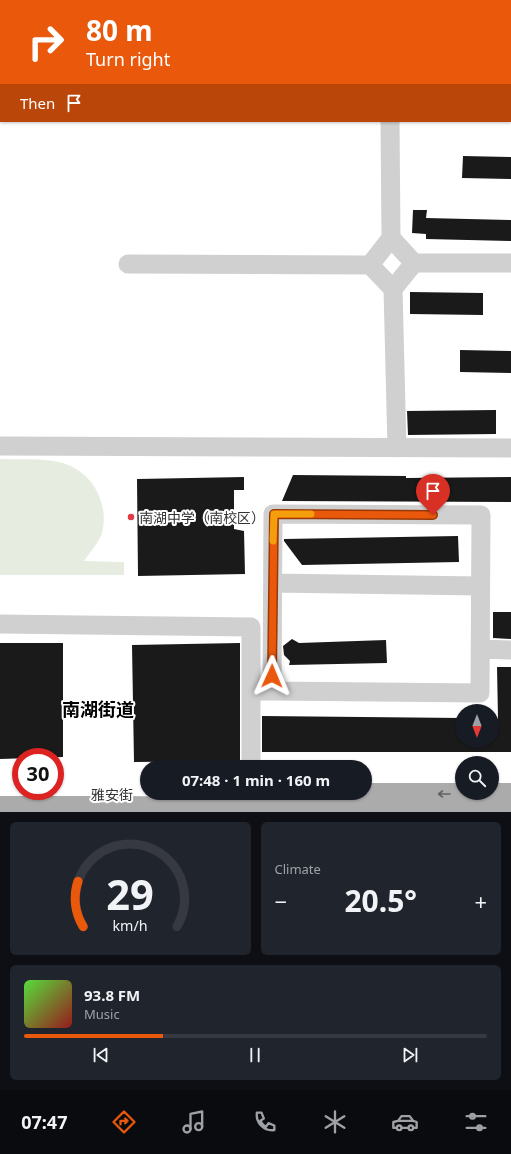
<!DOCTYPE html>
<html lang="en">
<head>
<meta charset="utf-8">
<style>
  body { margin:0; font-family:"Noto Sans","Noto Sans SC",sans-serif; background:#20242c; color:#f1f3f6; height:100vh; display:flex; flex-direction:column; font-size:15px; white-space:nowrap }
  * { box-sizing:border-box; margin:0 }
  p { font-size:13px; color:#9ea1a6 }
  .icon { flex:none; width:22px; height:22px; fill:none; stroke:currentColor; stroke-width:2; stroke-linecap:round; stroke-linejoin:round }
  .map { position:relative; height:812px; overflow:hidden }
  .side { display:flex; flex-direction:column; gap:10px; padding:10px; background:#0d0f14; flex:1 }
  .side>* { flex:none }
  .hud { position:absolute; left:0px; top:0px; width:511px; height:122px; box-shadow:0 1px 3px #0004; background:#ea580c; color:#fff; overflow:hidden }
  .needle { width:26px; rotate:180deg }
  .tools { position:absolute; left:455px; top:704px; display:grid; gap:8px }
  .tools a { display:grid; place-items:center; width:44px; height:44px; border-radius:50%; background:#171b24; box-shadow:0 1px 3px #0004; font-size:20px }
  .speed { position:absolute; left:12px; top:748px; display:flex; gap:8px; font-size:20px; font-weight:700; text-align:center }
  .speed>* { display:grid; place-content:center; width:52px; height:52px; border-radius:50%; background:#171b24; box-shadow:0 1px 3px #0004; line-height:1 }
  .speed .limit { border:6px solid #d22; background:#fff; color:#111 }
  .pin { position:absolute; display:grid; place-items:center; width:34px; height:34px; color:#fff; margin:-41px -17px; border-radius:50% 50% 50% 0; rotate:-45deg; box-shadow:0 0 4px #0007 }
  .pin .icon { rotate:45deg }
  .me { position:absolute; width:44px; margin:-22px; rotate:1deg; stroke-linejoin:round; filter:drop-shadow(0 0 3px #0008) }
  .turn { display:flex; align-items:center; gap:14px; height:84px; padding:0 20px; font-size:18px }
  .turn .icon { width:52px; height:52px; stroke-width:2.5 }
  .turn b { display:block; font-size:28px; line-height:34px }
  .then { display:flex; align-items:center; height:38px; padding:0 20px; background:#0003; gap:8px; font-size:15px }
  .big { font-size:30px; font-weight:700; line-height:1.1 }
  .side .tile { flex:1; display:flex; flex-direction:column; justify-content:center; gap:6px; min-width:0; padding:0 14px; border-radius:6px; background:#20242c }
  .side .dial { align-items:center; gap:0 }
  .dial svg { height:104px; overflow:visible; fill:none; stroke:#363941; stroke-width:7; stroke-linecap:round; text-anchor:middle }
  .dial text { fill:#f1f3f6; stroke:none }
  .song { display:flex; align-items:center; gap:12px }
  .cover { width:48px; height:48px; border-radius:6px; background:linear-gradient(135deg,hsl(110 70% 55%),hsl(0 70% 35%)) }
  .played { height:4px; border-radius:2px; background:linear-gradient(90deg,#ea580c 30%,#363941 30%) }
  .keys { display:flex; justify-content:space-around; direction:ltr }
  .heat { display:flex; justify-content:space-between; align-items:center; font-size:22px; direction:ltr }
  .side .tiles { flex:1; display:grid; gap:10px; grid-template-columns:1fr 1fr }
  .tile:last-child { grid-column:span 2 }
  .trip { position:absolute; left:140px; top:760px; width:232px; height:40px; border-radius:20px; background:#171b24; box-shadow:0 1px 3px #0004; font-weight:700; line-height:40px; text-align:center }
  .tabs { display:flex; height:64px; justify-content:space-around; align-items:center; background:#090b0e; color:#9ea1a6 }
  .tabs .icon { width:28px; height:28px }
  .tabs .active { color:#ea580c }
  .tabs b { font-size:18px; color:#f1f3f6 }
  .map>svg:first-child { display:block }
  .green { fill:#e6ecdf }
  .building { fill:#1a1a1a }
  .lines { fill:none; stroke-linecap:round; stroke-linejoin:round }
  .minor { stroke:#d0d0d0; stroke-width:19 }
  .major { stroke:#ababab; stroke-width:22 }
  .oneway { stroke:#636363 }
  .route-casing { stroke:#983908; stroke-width:10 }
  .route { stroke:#ea580c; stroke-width:7 }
  .slow { stroke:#f59e0b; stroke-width:7 }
  .poi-dot { fill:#e63946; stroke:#fff; stroke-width:1.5 }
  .labels { text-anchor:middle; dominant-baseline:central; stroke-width:4; stroke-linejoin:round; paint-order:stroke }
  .poi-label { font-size:14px; fill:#333; stroke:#fff; text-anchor:start }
  .street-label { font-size:14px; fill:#333; stroke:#fff }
  .district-label { font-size:18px; font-weight:bold; fill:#000; stroke:#fff }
</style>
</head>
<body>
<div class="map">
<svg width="511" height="812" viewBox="0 0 511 812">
  <rect width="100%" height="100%" fill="#fff"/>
  <path class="green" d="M0 459C19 460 40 458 59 462 90 469 110 501 102 533 98 544 90 552 84 561L124 562V575H0Z"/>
  <path class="building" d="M463 156 511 157V179L462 178Z
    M413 210H427L426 218 511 220V241L426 239V234L412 233Z
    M410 292 483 293V315L410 314Z
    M460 350 511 351V373L460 372Z
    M496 410V434L408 435 407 411Z
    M293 475 406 476V478L511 477V502L282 501Z
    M244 477V490H234V529L244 531 245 574 138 576 137 479Z
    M458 536 459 562 302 565 284 541V539Z
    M493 612H511V639L493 638Z
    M292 639 299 643 386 640 387 663 289 665 290 661 284 655 283 646Z
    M0 643H63V757L0 759Z
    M240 643V761L134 762 132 645Z
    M497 667H511V752H262V716L462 718V741H492V719H498Z"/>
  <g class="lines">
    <path class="minor" d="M442 0V1
      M510 85H511
      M391 238 414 263H511
      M128 264 370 265 393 289
      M370 265 391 238 390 121
      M0 446 511 448
      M397 448 393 289 414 263
      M273 583 480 586
      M0 624 251 627V767
      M480 649 511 650
      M251 691H272L480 693 481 515 273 514 272 691"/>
    <path class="major" d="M210 794H511
      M0 807H128L252 809 511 811"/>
  </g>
  <defs><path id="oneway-shaft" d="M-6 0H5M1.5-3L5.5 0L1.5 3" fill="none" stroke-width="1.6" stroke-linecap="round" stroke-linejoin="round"/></defs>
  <use class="oneway" href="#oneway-shaft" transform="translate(444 794) rotate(180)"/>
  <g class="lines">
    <g class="route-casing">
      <path id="route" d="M272 676 274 514 433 515"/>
    </g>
    <use href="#route" class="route"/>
    <path class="slow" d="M273 541 274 514H311"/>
  </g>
  <circle class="poi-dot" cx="131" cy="517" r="4"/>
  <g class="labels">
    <g class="poi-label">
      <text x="139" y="517">南湖中学（南校区）</text>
    </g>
    <g class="street-label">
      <text x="112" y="794">雅安街</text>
    </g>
    <g class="district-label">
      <text x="98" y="709">南湖街道</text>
    </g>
  </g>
</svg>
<div class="tools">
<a><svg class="needle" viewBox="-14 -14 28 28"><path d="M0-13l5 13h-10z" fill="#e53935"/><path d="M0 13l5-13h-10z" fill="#9ea1a6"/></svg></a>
<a><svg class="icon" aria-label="search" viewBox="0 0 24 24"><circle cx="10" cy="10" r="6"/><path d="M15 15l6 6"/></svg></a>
</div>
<div class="speed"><div class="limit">30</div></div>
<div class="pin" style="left:433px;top:515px;background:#d93025"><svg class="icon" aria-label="arrive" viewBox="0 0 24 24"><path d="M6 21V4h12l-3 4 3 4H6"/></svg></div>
<svg class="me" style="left:272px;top:676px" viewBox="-20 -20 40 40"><path d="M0-17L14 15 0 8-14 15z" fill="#ea580c" stroke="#fff" stroke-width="4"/></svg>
<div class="trip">07:48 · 1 min · 160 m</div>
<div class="hud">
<div class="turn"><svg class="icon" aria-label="right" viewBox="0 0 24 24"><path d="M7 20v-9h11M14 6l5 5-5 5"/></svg><div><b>80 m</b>Turn right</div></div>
<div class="then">Then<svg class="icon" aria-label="arrive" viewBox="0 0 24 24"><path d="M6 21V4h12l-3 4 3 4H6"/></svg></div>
</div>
</div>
<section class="side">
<div class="tiles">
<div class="tile dial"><svg viewBox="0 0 100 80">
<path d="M14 69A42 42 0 1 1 86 69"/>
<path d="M14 69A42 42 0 0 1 10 34" stroke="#ea580c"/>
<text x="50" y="56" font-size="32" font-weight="700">29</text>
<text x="50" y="72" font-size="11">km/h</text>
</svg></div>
<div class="tile"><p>Climate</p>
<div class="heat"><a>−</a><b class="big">20.5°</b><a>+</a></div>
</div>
<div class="tile">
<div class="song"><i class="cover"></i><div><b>93.8 FM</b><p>Music</p></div></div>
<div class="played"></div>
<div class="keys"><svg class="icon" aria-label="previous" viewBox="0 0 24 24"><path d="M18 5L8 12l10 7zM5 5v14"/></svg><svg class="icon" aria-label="pause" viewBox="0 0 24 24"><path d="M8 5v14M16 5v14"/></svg><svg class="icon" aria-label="next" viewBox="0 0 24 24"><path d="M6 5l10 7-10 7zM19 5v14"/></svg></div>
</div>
</div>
</section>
<nav class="tabs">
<b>07:47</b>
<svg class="icon active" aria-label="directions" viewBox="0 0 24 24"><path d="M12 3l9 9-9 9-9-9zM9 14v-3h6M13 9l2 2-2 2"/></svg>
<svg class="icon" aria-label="music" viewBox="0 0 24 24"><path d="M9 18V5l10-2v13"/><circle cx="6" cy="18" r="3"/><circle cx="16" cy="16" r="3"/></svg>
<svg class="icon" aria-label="phone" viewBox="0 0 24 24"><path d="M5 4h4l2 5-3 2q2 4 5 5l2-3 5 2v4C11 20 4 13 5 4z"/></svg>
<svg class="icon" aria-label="climate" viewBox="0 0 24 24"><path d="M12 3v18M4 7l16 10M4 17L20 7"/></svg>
<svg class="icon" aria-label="car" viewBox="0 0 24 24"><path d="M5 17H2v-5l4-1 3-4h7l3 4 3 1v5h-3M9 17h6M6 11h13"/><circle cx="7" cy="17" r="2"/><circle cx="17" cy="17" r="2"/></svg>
<svg class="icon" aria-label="filters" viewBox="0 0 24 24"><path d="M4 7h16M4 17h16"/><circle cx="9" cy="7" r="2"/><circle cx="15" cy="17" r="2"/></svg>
</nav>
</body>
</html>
